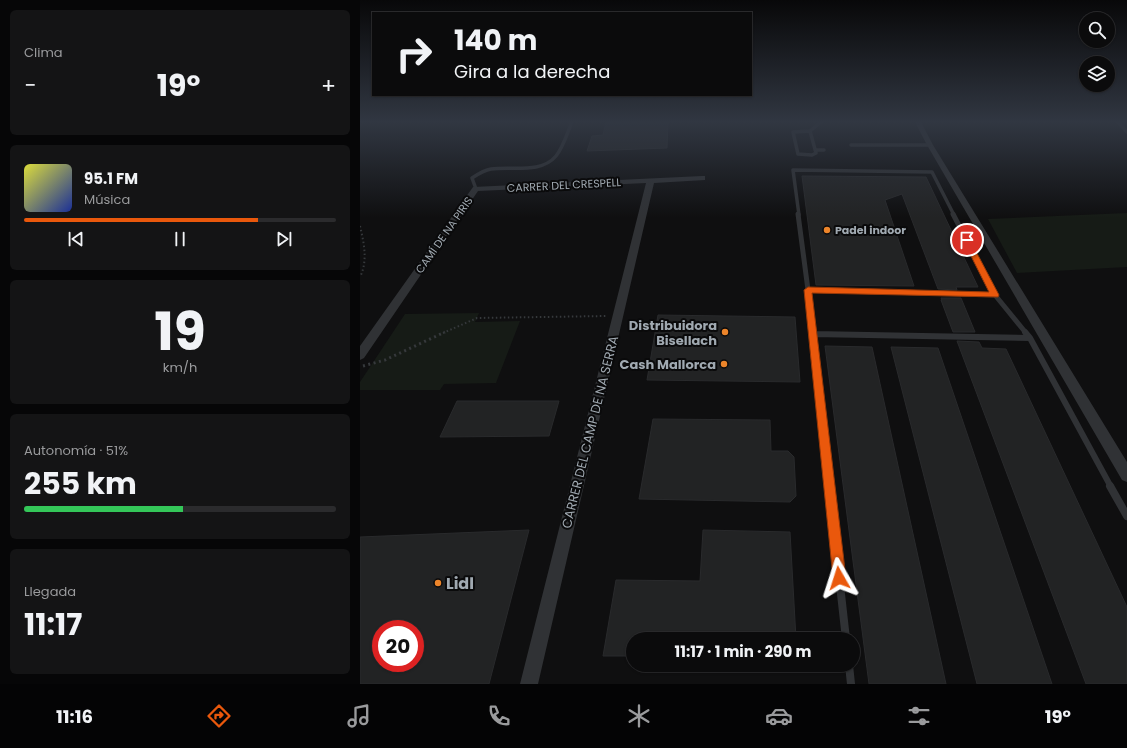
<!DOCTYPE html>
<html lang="es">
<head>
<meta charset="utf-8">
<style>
  body { margin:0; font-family:Poppins,sans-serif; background:#141415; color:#f1f3f6; height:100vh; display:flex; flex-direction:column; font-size:15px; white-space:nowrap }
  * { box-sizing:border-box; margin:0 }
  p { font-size:13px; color:#9a9b9d }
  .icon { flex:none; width:22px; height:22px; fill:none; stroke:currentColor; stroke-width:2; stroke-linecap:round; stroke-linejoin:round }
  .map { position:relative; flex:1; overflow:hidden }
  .details { display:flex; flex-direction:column; gap:10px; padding:10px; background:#060607; width:360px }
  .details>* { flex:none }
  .guide { position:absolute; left:12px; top:12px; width:380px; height:84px; border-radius:0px; box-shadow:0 1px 3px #0004,0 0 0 1px #2b2b2d; background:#0b0b0c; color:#f1f3f6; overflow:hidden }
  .buttons { position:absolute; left:719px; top:12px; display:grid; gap:8px }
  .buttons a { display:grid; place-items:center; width:36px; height:36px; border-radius:50%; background:#0b0b0c; box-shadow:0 1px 3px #0004,0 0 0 1px #2b2b2d; font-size:20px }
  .speed { position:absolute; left:12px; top:620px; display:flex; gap:8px; font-size:20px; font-weight:700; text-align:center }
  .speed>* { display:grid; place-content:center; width:52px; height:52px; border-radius:50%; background:#0b0b0c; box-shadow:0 1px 3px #0004,0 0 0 1px #2b2b2d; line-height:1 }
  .speed .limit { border:6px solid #d22; background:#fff; color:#111 }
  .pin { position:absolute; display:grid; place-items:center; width:34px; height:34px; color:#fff; margin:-17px; border:2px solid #fff; border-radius:50%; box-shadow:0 1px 4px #0007 }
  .me { position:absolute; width:44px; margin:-22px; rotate:354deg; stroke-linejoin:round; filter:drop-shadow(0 0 3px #0008) }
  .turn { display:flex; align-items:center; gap:14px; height:84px; padding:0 16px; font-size:18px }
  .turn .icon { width:52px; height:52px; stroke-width:2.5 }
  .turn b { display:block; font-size:28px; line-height:34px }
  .big { font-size:30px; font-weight:700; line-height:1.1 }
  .details .widget { flex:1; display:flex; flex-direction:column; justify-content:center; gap:6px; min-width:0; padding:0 14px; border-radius:6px; background:#141415 }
  .details .dial { align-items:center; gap:0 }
  .dial b { font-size:52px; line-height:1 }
  .song { display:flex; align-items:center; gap:12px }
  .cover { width:48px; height:48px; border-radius:6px; background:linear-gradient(135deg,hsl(60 70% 55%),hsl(230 70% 35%)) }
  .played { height:4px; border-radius:2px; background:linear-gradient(90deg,#ea580c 75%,#2b2b2d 75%) }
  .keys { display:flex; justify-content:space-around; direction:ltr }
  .heat { display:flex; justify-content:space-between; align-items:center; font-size:22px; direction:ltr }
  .charge { height:6px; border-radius:3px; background:linear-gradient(90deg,#34c759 51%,#2b2b2d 0) }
  .trip { position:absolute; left:266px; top:632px; width:234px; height:40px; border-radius:20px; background:#0b0b0c; box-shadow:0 1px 3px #0004,0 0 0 1px #2b2b2d; font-weight:700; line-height:40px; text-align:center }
  .tab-bar { display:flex; height:64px; justify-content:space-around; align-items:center; background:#040405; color:#9a9b9d }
  .tab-bar .icon { width:28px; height:28px }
  .tab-bar .active { color:#ea580c }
  .tab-bar b { font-size:18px; color:#f1f3f6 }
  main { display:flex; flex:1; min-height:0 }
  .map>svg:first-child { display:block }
  .green { fill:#161b16 }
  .building { fill:#222324; stroke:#292a2c; fill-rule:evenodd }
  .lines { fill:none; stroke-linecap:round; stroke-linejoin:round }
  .path-far1 { stroke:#36393c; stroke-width:2; stroke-dasharray:1.5 2.5; stroke-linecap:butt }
  .path { stroke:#36393c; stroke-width:3; stroke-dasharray:2 3.5; stroke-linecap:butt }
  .lane-far3 { stroke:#303235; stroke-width:3.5 }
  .lane-far2 { stroke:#303235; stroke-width:5 }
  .lane-far1 { stroke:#303235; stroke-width:6 }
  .lane { stroke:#303235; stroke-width:8 }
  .street { fill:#303235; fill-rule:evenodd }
  .route { fill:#ea580c; stroke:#983908 }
  .poi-dot { fill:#ed852a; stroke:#0a0a0b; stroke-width:1.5 }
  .labels { text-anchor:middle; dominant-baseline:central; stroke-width:4; stroke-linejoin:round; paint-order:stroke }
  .far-street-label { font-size:11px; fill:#a0a9b1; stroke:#0a0a0b }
  .far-poi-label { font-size:11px; font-weight:bold; fill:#a0a9b1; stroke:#0a0a0b; text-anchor:start }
  .poi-label { font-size:13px; font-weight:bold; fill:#a0a9b1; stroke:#0a0a0b; text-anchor:end }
  .street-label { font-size:13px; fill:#a0a9b1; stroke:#0a0a0b }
  .near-poi-label { font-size:16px; font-weight:bold; fill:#a0a9b1; stroke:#0a0a0b; text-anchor:start }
</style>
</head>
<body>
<main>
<section class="details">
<div class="widget"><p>Clima</p>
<div class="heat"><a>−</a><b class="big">19°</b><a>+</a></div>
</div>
<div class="widget">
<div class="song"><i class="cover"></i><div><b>95.1 FM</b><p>Música</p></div></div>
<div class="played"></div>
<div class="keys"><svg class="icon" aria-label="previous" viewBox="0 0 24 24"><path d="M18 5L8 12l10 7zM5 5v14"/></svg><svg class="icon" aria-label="pause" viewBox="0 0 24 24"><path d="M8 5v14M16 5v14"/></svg><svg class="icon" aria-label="next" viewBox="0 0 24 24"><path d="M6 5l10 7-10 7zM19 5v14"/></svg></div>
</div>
<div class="widget dial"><b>19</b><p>km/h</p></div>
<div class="widget"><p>Autonomía · 51%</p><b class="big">255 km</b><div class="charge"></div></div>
<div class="widget"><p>Llegada</p><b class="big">11:17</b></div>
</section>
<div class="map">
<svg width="767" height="684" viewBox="0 0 767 684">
  <rect width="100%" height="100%" fill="#0f0f10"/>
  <path class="green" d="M767 213V267L657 273 628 219Z
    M119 313 115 322 160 321 136 383 84 384 80 390H0V382L45 314Z"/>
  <path class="building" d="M246 122H308L307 148 227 151 232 136 243 135Z
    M442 176 566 177 618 287H596L597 290 578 289 542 194 525 200 554 286 456 285Z
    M581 298H601L615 332H593L581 300H582Z
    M298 315 435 317 440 382 287 380Z
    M597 341 619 342 622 348 646 349 767 607V684H726Z
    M465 346 512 347 586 684H509Z
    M531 347 578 348 692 684H617Z
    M97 401H199L189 436 80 437Z
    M293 419 410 420 411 451H428L434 457 436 496 430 502 279 499Z
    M169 530 129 684H0V537ZM21 629H55V663H21Z
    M343 530 430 532 436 639H273V656H243L256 580 340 581Z"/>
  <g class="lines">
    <path class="path-far1" d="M0 226C4 243 8 261 0 277
      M83 333 117 318 246 316"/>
    <path class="path" d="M3 366 25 360 85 332"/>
    <path class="lane-far3" d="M758 122 767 132
      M450 131 456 153 452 155 438 154 433 132Z
      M450 131 461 122
      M491 145H570
      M455 150H464
      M116 189 112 178C118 174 124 170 131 169 152 166 181 174 196 156 204 146 207 133 212 122
      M439 215 433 170 572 172 594 215"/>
    <path class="lane-far2" d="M438 214 448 290
      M593 214 635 295
      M453 333 448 290 635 295 666 333"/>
    <path class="lane-far1" d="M453 332V334
      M665 332 670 338
      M470 487 453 334 670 338 751 487"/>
    <path class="lane" d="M469 486 486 639
      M750 486 767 516
      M489 665 491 684"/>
    <path class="street" d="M555 122H561L573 145 767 462V482L762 480 567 145Z
      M342 176H345V180L294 183 178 684H160L286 183 118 191 4 358 0 360V346L113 187Z"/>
  </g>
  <linearGradient id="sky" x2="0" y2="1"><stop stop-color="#080809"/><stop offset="0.56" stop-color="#313742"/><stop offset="1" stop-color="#313742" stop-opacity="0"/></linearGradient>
  <rect width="767" height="218" fill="url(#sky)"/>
  <path class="route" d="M607 238 610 240 639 295 638 297 452 293 486 578 484 583 479 585 475 583 473 578 444 290 448 287 629 292 603 240Z"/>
  <g class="poi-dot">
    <circle cx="467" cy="230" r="4"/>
    <circle cx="365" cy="332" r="4"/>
    <circle cx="364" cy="364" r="4"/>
    <circle cx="78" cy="583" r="4"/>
  </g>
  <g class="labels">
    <g class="far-street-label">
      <text transform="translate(204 185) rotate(-3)">CARRER DEL CRESPELL</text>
      <text transform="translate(84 235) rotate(-55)">CAMÍ DE NA PIRIS</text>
    </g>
    <g class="far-poi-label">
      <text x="475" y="230">Padel indoor</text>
    </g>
    <g class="poi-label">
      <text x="357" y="325">Distribuidora<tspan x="357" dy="15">Bisellach</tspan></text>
      <text x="356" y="364">Cash Mallorca</text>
    </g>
    <g class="street-label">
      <text transform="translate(230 432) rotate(-76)">CARRER DEL CAMP DE NA SERRA</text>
    </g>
    <g class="near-poi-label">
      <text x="86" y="583">Lidl</text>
    </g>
  </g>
</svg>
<div class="buttons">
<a><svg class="icon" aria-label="search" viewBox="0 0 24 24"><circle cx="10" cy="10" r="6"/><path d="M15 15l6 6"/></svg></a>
<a><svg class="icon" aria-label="layers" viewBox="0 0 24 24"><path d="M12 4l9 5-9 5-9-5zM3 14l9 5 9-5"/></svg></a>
</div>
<div class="speed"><div class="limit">20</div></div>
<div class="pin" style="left:607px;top:240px;background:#d93025"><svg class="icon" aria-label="arrive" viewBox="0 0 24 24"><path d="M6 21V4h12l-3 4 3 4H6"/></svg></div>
<svg class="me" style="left:479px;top:578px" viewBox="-20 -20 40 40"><path d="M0-17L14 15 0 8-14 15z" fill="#ea580c" stroke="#fff" stroke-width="4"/></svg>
<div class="trip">11:17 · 1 min · 290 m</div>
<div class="guide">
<div class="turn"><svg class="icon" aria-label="right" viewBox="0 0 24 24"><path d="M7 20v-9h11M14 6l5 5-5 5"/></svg><div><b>140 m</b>Gira a la derecha</div></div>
</div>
</div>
</main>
<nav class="tab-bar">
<b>11:16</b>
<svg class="icon active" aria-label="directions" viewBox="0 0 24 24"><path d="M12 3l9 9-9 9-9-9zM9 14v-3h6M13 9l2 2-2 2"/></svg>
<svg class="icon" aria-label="music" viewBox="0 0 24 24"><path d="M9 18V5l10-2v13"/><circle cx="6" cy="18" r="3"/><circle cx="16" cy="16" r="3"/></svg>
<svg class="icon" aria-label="phone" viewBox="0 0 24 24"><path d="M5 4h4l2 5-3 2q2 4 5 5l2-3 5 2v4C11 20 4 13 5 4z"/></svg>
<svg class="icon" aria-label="climate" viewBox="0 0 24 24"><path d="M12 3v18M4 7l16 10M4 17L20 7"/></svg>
<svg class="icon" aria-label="car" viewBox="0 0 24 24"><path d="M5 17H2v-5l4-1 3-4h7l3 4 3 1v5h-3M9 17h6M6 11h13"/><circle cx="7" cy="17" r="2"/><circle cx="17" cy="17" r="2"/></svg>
<svg class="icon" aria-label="filters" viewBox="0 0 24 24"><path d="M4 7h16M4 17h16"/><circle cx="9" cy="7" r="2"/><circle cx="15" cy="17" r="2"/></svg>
<b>19°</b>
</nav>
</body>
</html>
